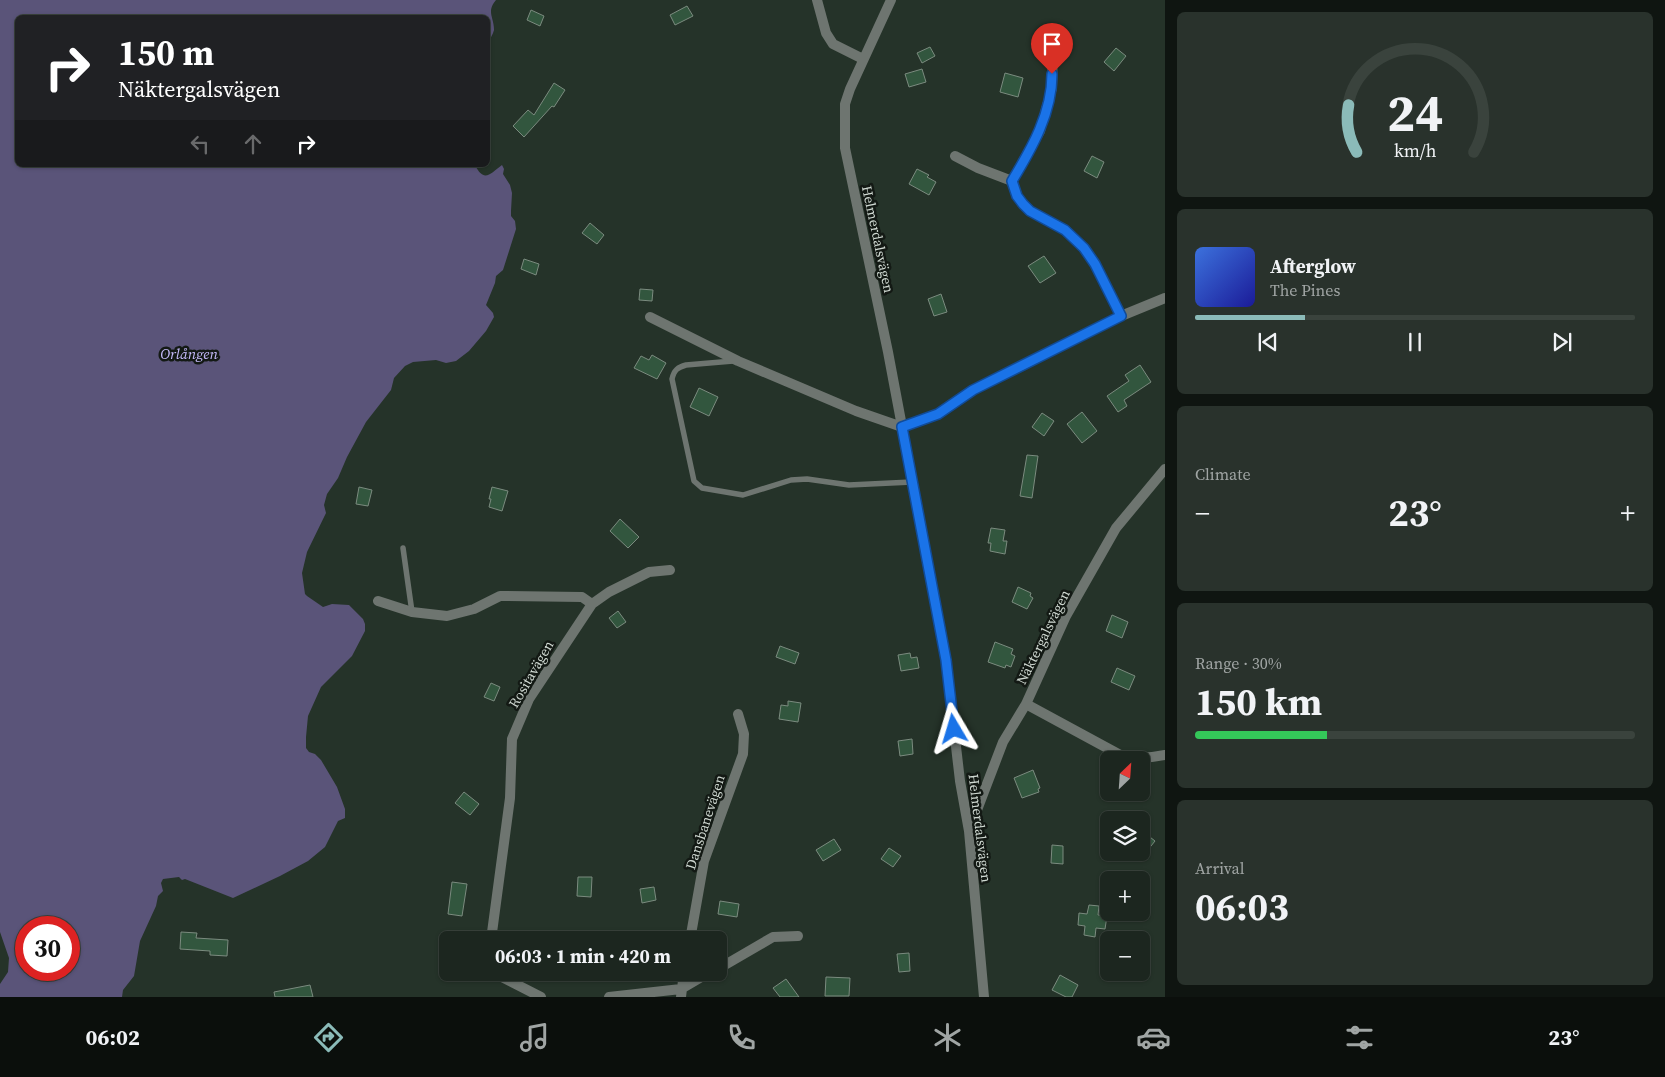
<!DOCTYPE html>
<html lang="en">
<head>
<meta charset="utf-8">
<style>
  body { margin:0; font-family:"Source Serif 4",serif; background:#29322c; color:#f1f3f6; height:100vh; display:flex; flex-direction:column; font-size:19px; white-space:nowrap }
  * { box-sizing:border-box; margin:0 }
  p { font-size:16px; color:#a0a5a4 }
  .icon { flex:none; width:28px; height:28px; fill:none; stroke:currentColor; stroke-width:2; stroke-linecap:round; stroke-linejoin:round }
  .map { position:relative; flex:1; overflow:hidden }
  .panel { display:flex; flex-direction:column; gap:12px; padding:12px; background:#0f1511; width:500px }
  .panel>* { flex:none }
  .top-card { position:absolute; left:15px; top:15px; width:475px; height:152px; border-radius:8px; box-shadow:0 1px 4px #0004,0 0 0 1px #3a433d; background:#202124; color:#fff; overflow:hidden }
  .needle { width:32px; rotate:25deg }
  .tools { position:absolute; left:1100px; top:751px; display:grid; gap:10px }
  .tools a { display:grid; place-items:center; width:50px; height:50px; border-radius:8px; background:#1c261f; box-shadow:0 1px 4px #0004,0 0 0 1px #3a433d; font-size:25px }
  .speed { position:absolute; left:15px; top:916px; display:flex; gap:10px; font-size:25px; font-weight:700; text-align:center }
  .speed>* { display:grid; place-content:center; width:65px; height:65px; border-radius:50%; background:#1c261f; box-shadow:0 1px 4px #0004,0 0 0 1px #3a433d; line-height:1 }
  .speed .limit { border:8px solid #d22; background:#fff; color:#111 }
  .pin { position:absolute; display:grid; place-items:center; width:42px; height:42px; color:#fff; margin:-51px -21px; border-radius:50% 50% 50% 0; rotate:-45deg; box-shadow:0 0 5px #0007 }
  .pin .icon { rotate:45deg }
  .me { position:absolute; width:55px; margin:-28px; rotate:353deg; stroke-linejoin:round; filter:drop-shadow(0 0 4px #0008) }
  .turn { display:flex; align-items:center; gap:18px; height:105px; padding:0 20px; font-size:22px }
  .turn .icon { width:65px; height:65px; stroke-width:2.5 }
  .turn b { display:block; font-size:35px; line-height:42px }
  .lanes { display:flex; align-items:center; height:48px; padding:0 20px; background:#0003; justify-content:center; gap:25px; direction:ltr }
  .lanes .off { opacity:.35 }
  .big { font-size:38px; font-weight:700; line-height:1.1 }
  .panel .widget { flex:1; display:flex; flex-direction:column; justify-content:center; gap:8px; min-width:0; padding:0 18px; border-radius:8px; background:#29322c }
  .panel .dial { align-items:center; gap:0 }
  .dial svg { height:130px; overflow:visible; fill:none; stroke:#3a433d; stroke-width:7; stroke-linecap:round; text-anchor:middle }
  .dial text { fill:#f1f3f6; stroke:none }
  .song { display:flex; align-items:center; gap:15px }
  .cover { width:60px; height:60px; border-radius:8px; background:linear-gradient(135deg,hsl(220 70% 55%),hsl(240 70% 35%)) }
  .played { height:5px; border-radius:2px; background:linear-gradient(90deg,#8bbbb9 25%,#3a433d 25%) }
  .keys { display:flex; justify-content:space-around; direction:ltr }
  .heat { display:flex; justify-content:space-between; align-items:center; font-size:28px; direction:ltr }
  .charge { height:8px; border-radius:4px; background:linear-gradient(90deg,#34c759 30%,#3a433d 0) }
  .trip { position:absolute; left:439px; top:931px; width:288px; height:50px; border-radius:8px; background:#1c261f; box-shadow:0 1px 4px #0004,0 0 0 1px #3a433d; font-weight:700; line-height:50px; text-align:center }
  .tab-bar { display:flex; height:80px; justify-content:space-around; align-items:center; background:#0b0f0c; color:#a0a5a4 }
  .tab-bar .icon { width:35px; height:35px }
  .tab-bar .current { color:#8bbbb9 }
  .tab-bar b { font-size:22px; color:#f1f3f6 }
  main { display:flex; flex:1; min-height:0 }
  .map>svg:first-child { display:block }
  .water { fill:#5a5479; fill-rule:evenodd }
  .building { fill:#32563e; stroke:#7b8b7f }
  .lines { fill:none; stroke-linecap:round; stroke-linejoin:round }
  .lane { stroke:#6e7570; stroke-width:5.5 }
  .street { stroke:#6e7570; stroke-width:10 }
  .route-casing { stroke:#114b97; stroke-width:12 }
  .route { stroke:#1a73e8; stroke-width:9 }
  .labels { text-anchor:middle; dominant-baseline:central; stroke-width:5; stroke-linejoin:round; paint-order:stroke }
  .street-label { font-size:14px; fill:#cfd8d1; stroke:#131914 }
  .water-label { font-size:15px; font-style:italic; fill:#c5bafa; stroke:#131914 }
</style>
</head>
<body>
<main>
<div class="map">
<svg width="1165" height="997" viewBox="0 0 1165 997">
  <rect width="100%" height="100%" fill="#253329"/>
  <path class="water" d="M0 0H496C486 12 494 17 494 30 493 34 490 39 488 42V18H18V165H475C484 183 490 174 502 165L504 169 503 174 510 185 512 193 511 211V216L515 221 516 229 503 270 496 276 495 283 486 305 493 313 494 317 486 331 469 351 456 361 446 363 436 360 413 362 405 366 394 378 391 390 366 422 347 457 338 478 327 494 324 505 326 513 307 552 302 573 305 594 307 596 323 607 332 604 349 605 363 619 365 624V631L352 656 321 687 308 716 306 737V748L309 752 315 754 321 760 337 787 345 809V818L338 821 325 847 308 861 280 876 233 898 185 879 182 880 179 877 163 879 161 883 163 891 158 896 156 906 140 941 134 976 123 990 122 997H0V984L8 972 9 958 0 932ZM26 928H69V970H26Z"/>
  <path class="building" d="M687 6 693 16 675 25 670 15Z
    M531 10 544 16 540 26 527 20Z
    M930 47 935 56 922 63 917 53Z
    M1116 48 1126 56 1114 71 1104 62Z
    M922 69 926 82 909 87 905 74Z
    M1005 73 1023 78 1018 97 1000 92Z
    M554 83 565 90 554 107 552 106 524 137 513 126 528 110 534 115Z
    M1092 156 1104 162 1097 178 1084 171Z
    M917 169 929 175 927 177 936 182 929 195 909 184Z
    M590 223 604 235 597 244 582 233Z
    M1044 256 1056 273 1040 283 1028 266Z
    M524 259 539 264 536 275 521 269Z
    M640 289 653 290 652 301 639 300Z
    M941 294 947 312 934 316 928 299Z
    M652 355 666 363 657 379 634 368 641 356 649 360Z
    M1140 365 1151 382 1124 400 1127 406 1118 412 1107 396 1129 381 1125 375Z
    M699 388 718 397 709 416 690 407Z
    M1082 412 1097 431 1082 443 1067 424Z
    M1042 413 1054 421 1044 436 1032 427Z
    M1027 455 1038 456 1032 498 1020 496Z
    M359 487 372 490 368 506 356 504Z
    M492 487 508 491 502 511 489 507 491 499H489Z
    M620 519 639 537 628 548 610 531Z
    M991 528 1005 530 1003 541H1007L1005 554 990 551 991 543H988Z
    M1018 587 1031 593 1030 596 1033 598 1027 609 1012 602Z
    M618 611 626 622 617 628 609 618Z
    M1112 615 1128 622 1122 638 1106 631Z
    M995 642 1013 649 1011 654 1015 656 1011 667 1006 665 1005 668 988 662Z
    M780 646 799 653 795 664 776 657Z
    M910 653 911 658 917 657 919 668 901 671 898 655Z
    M1117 668 1135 676 1129 690 1111 682Z
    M491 683 500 687 494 701 484 697Z
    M788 701 801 703 798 722 779 719 781 705 788 706Z
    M912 739 913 754 900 756 898 741Z
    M1033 770 1040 788 1038 789 1039 792 1022 798 1014 778Z
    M464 792 479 804 470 815 455 803Z
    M1141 830 1155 841 1147 851 1141 846Z
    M834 839 841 850 823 861 816 850Z
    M1052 845 1063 846V864L1051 863Z
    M889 848 901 856 893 867 881 859Z
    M578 877H592L591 897 577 896Z
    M452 882 467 884 462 916 448 914Z
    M654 887 656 900 642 903 640 889Z
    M720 901 739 904 737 917 718 914Z
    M1089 905 1099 906 1098 915 1107 916 1105 929 1096 928 1095 937 1084 935 1085 926 1078 925 1079 913 1087 914Z
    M181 932 197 933 196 938 228 940 227 956 210 955V951L180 949Z
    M909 953 910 971 899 972 897 954Z
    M1060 975 1078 985 1072 997H1066L1052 990Z
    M826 977 850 978 849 996H825Z
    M786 979 799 997H780L773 988Z
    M310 985 313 997H275L274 992Z"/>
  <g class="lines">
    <path class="lane" d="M733 361 686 365C678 367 674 370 672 379L694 481 702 488 743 495 791 480 807 479 849 485 912 482
      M403 548 412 612"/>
    <path class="street" d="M817 0 826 33 833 44 863 59
      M891 0 850 89 845 104V148L888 352 946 660 960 781 969 831 984 997
      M1053 45 1052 88 1040 131 1012 181 1017 196 1023 204 1030 211 1065 230 1084 248 1095 264 1121 316
      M955 156 978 168 1012 181
      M650 317 738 361 856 411 902 427 938 414 973 390 1121 316 1165 298
      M378 601 412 612 447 616 474 609 500 596 582 597 592 604
      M1026 704 1122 756C1136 759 1151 758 1165 755
      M969 831 1003 742 1026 704 1066 616 1116 528 1165 469
      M491 940 510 798 512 739 529 699 592 604 609 592 649 572 670 570
      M690 940 704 861 743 754 744 734 738 714
      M718 969 773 937 798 936
      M498 972 500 976 541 997
      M609 997 681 989 710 972
      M681 997 684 972"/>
  </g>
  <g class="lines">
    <g class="route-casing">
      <path id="route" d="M954 729 946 660 902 427 938 414 973 390 1121 316 1095 264 1084 248 1065 230 1030 211 1023 204 1017 196 1012 181C1032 148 1052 113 1052 74"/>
    </g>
    <use href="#route" class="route"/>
  </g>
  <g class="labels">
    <g class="street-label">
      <text transform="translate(878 239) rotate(78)">Helmerdalsvägen</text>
      <text transform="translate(1043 637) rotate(-64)">Näktergalsvägen</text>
      <text transform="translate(531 674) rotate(-60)">Rositavägen</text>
      <text transform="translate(705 822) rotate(-72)">Dansbanevägen</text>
      <text transform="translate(980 828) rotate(83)">Helmerdalsvägen</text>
    </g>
    <g class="water-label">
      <text x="189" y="353">Orlången</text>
    </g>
  </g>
</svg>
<div class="tools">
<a><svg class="needle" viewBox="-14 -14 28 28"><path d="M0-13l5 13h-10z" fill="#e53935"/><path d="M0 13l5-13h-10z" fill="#a0a5a4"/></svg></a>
<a><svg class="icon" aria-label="layers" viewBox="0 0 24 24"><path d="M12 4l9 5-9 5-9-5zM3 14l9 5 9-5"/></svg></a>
<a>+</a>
<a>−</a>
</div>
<div class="speed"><div class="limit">30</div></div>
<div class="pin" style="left:1052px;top:74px;background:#d93025"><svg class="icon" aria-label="arrive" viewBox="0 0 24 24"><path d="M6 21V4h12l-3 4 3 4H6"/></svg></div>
<svg class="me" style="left:954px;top:729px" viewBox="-20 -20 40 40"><path d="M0-17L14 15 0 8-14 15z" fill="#1a73e8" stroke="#fff" stroke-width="4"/></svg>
<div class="trip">06:03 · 1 min · 420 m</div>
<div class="top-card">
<div class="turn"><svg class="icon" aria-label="right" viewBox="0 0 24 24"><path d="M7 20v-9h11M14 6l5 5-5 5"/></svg><div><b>150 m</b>Näktergalsvägen</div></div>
<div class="lanes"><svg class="icon off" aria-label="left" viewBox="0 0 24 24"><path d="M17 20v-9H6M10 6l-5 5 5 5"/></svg><svg class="icon off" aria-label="ahead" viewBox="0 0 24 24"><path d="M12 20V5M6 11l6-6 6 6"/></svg><svg class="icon" aria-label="right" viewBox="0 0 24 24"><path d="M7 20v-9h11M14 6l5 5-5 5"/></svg></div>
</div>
</div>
<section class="panel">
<div class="widget dial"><svg viewBox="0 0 100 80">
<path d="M14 69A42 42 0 1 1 86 69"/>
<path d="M14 69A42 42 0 0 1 9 40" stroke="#8bbbb9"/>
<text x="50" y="56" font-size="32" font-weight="700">24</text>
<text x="50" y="72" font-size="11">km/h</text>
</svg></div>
<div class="widget">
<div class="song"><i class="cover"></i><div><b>Afterglow</b><p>The Pines</p></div></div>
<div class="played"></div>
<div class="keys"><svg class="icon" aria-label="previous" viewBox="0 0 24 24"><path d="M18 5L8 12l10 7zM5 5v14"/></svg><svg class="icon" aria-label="pause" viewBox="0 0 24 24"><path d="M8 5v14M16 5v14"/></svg><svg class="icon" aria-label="next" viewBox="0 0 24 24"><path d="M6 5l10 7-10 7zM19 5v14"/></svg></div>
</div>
<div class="widget"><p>Climate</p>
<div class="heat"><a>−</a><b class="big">23°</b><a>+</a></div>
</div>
<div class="widget"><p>Range · 30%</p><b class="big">150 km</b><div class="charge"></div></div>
<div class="widget"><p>Arrival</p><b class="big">06:03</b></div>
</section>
</main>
<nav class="tab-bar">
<b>06:02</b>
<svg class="icon current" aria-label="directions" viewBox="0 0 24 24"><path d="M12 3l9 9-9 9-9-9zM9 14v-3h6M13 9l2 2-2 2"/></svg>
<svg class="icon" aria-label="music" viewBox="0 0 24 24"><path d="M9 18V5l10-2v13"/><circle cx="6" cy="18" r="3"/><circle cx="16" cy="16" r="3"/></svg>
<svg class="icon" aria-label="phone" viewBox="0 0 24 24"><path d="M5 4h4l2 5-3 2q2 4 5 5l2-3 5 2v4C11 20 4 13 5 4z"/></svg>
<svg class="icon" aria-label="climate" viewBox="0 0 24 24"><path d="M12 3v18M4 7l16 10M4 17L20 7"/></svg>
<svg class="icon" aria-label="car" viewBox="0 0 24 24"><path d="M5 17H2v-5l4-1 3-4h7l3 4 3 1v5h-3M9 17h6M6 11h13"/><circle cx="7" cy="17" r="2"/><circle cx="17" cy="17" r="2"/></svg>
<svg class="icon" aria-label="filters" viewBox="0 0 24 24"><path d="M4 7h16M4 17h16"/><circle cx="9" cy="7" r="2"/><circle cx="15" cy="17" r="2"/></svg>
<b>23°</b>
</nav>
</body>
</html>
